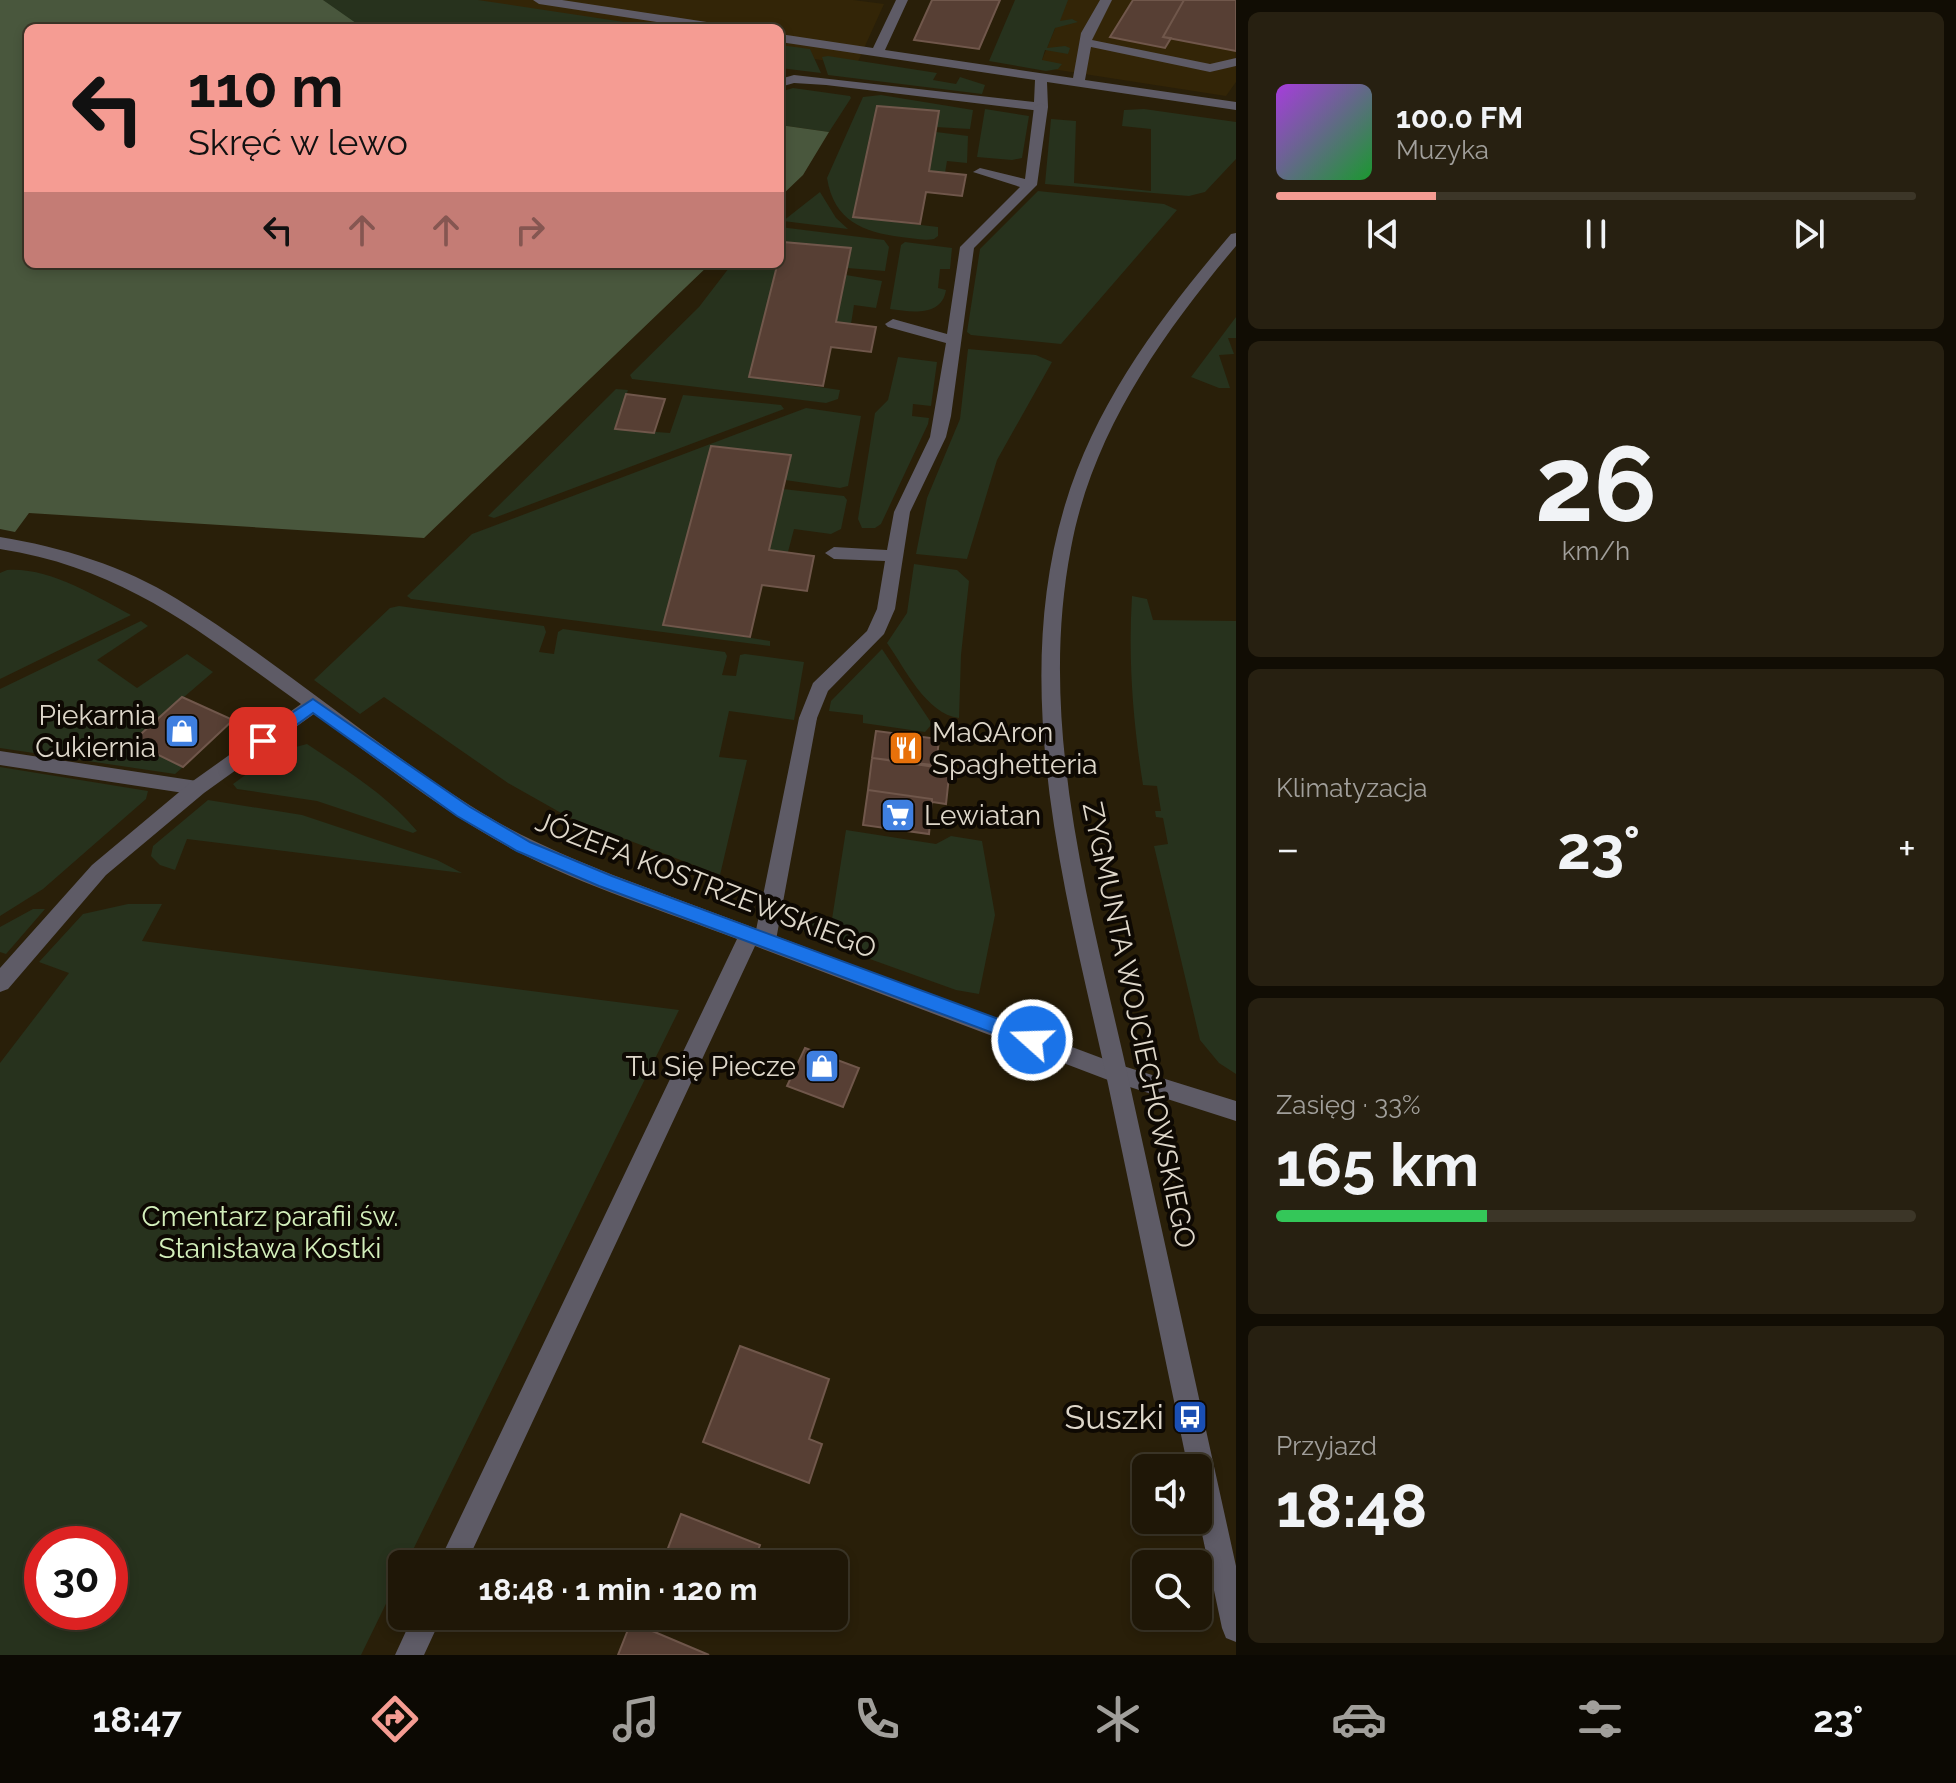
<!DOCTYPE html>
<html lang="pl">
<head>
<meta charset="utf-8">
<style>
  body { margin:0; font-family:Raleway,sans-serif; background:#272011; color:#f1f3f6; height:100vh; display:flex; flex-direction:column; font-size:30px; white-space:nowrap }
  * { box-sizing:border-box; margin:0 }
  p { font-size:26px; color:#a19f9b }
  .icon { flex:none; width:44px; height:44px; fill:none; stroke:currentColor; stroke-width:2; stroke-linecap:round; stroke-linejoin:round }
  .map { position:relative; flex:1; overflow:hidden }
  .side { display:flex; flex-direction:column; gap:12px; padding:12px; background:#110d04; width:720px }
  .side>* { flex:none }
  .hud { position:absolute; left:24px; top:24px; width:760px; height:244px; border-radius:12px; box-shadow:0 4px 12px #0003,0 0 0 2px #3c3628; background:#f59c93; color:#111; overflow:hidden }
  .tools { position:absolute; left:1132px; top:1454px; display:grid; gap:16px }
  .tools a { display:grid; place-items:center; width:80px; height:80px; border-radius:12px; background:#1f1707; box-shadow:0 4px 12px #0003,0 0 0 2px #3c3628; font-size:40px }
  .speed { position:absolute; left:24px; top:1526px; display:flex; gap:16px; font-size:40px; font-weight:700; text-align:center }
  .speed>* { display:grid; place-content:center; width:104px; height:104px; border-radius:50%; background:#1f1707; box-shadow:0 4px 12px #0003,0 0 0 2px #3c3628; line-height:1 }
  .speed .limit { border:12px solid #d22; background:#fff; color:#111 }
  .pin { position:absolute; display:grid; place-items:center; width:68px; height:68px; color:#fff; margin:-34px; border-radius:16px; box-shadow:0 4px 12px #0006 }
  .me { position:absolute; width:88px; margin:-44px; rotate:290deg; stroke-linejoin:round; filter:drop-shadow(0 0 6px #0008) }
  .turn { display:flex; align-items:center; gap:28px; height:168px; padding:0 32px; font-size:36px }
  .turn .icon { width:104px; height:104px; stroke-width:2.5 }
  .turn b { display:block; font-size:56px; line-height:68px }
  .lanes { display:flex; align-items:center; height:76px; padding:0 32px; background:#0003; justify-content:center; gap:40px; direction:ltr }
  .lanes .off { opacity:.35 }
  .big { font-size:60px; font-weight:700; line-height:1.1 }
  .side .tile { flex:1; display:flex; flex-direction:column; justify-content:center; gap:12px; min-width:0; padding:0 28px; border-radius:12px; background:#272011 }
  .side .dial { align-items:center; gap:0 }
  .dial b { font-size:104px; line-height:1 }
  .song { display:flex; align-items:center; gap:24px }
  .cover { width:96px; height:96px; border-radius:12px; background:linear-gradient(135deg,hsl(280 70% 55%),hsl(130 70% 35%)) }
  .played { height:8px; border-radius:4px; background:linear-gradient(90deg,#f59c93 25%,#3c3628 25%) }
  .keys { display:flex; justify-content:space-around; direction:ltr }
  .heat { display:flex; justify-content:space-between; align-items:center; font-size:44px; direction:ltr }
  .charge { height:12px; border-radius:6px; background:linear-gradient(90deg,#34c759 33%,#3c3628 0) }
  .trip { position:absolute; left:388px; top:1550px; width:460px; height:80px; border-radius:12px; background:#1f1707; box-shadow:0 4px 12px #0003,0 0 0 2px #3c3628; font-weight:700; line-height:80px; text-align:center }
  .tab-bar { display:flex; height:128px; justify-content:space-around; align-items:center; background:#0c0903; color:#a19f9b }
  .tab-bar .icon { width:56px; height:56px }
  .tab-bar .on { color:#f59c93 }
  .tab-bar b { font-size:36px; color:#f1f3f6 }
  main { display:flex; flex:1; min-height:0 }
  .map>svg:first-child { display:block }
  .built { fill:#332507 }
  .green { fill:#27321d; fill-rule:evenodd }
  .forest { fill:#49573d }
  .building { fill:#573f34; stroke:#70574b; stroke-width:2 }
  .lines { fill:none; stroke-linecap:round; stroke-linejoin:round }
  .service { fill:#5e5b66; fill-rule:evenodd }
  .pedestrian { fill:#5e5b66; fill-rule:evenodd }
  .minor { fill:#5e5b66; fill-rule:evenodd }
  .tertiary { fill:#5e5b66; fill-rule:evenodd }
  .route { fill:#1a73e8; stroke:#114b97; stroke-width:2 }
  .labels { text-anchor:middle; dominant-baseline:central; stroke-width:8; stroke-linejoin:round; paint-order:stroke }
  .poi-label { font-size:28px; fill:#ded7ca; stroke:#0e0903; text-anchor:end }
  .street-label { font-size:28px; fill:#ded7ca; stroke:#0e0903 }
  .park-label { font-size:28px; fill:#d3efbb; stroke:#0e0903 }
  .near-poi-label { font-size:34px; fill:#ded7ca; stroke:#0e0903; text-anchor:end }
</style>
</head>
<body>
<main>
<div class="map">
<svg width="1236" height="1655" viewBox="0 0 1236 1655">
  <rect width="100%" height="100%" fill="#291f09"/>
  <path class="built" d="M455 0H853L884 4 856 66 780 53V28H626Z
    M1067 0H1236V82L1226 96 1039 67Z"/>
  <path class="green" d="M323 0H478L664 28H347Z
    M1015 0H1068L1060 21 1072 19 1078 22 1055 28 1047 48 1065 46 1070 48 1068 54 1045 50 1042 60 1062 64 1058 69 1046 71 989 61Z
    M780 45 810 49 821 73 780 68Z
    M828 56 937 73 933 80 956 84 960 77 985 85 982 94 828 75 822 57Z
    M793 88 850 96 851 98 829 132 780 125V92Z
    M881 95 973 110 970 129 936 127 939 111 877 106 853 217 938 227V236L934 239C923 241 912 238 901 237 863 232 834 221 827 178L863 97Z
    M985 109 1029 116 1022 158 1012 160 977 157Z
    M1144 109 1236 122V159L1205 192 1189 196 1045 184 1051 119 1076 121 1074 183 1151 191V129L1122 126 1124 110Z
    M936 132 968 136 967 163 947 161 945 173 929 171Z
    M1038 191 1164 204 1177 210 1061 344 971 335 967 332 980 249Z
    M820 192 836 218 848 229 783 221Z
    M780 227 884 240 889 247 885 271 847 268 851 248 784 242 780 254Z
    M905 242 952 248 950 269H940L938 288 946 290C942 317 911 312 890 309L901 245Z
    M732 264H778L749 377 840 390 838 399 826 403 632 379 630 375 699 307Z
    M846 275 882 281 876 308 854 305 851 324 836 322Z
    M1236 317V338H1228L1234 354 1219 355 1230 388H1219L1191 377Z
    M968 349 1036 355 1052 362 997 460 967 559 916 554 927 498 960 419Z
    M898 357 937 362 931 406 913 404 912 416 929 418 928 424 881 524 875 528H862L858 519 875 413 888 400Z
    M616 389 628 390 615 429 670 433 683 395 781 405 784 409 494 518 488 516Z
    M806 408 861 416 848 486 840 488 785 480 790 455 711 446 663 624 770 641V646L411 599 407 596 472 534Z
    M783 489 844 496 847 500 841 529 831 534 794 529 788 552 769 550Z
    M914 564 957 570 969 581 961 655 959 718C926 714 905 668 887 643L907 613Z
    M7 570C49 567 95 596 131 615L0 679V573Z
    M1132 596 1147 599 1153 620 1236 621V1074L1219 1063 1200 1040 1154 846 1168 844 1163 818 1156 817 1155 811H1161L1157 786 1143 785C1133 722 1128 660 1132 596Z
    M399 606 544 626 546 632 539 652 554 654 558 632 563 629 725 652 727 656 722 675 736 676 740 655 745 654 804 662 794 720 729 711 719 757 747 760 720 875 570 818 508 783 384 697 360 714 314 680 390 608Z
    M141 621 148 626 97 660 137 688 187 654 213 672 133 741 183 767 175 774 0 748V689Z
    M882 649 932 724 925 732 863 723V715L829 711 831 701Z
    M307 744C347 771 386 794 417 831L413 833 317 801 237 789 233 784 277 752Z
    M0 767 148 791 146 799 43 889 0 916Z
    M208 800 302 815 437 860 462 873 187 839 175 870 160 865 151 856 153 846Z
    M846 830 936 844 951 836 982 841 995 915 979 994 956 990 806 936 795 913 832 919Z
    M128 904H162L142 941 679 1010 406 1564H402V1571L361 1655H0V1063L69 973 39 962 83 914ZM110 1544V1612H42V1544Z
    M33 909H45L6 954 0 952V927Z"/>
  <path class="forest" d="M0 0H323L363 28H28V264H710L424 538 29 513 15 532 0 529Z
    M780 125 829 132 803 175 780 197Z"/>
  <path class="building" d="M932 0H1000L979 49 914 40Z
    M1133 0H1184L1163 37 1171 38 1165 48 1110 37Z
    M1184 0H1236V51L1163 37Z
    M877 106 939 111 929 171 966 175 962 196 926 192 920 224 853 217Z
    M783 242 851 248 836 322 876 327 871 352 831 347 823 386 749 377Z
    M626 394 665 399 654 433 615 429Z
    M711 446 791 455 769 550 814 556 807 591 762 585 750 637 663 625Z
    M182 697 233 720 183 767 132 742Z
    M876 731 939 739 936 767 872 758Z
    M872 758 950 767 946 804 932 802V799L868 790Z
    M868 790 932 799 929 834 863 825Z
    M805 1048 859 1068 843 1107 787 1086Z
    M740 1346 829 1379 809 1439 822 1444 809 1483 703 1442Z
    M681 1514 760 1545 753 1564H662Z
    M631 1622 709 1655H618Z"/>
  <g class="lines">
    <path class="service" d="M533 0H562L720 24 726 28H696L539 4Z
      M896 0H908L885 50 1073 78 1081 33 1100 0H1112L1092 40 1210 64 1236 58V66L1210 72 1091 47 1085 80 1236 102V110L1047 82 1048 107 1041 111 826 85 794 83 780 87V79L794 75 1034 102 1035 80 780 42V34L873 48Z
      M808 711 817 718 776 940 772 946 765 948 758 946 754 940 799 718Z"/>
    <path class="pedestrian" d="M1041 103 1048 107 1037 185 974 248 951 416 946 437 910 512 895 609 884 634 828 691 815 723H801L799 718 813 683 867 631 877 609 885 561 834 559 825 553 834 547 887 550 894 512 930 437 946 343 888 327 885 324 893 319 947 334 960 247 1020 187 973 172 980 168 1025 179 1034 107Z
      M0 751 197 781 207 788 197 795 0 765Z"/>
    <path class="minor" d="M0 537C61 547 124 566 177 599 279 662 370 742 471 806 516 835 564 855 613 875L1120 1065 1236 1101V1121L1108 1080 755 946 466 1564H438L737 939C664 911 586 887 516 851 444 813 380 761 314 714L204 793 106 875 8 989 0 992V968L92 865 190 783 301 704C200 632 127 569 0 549Z
      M413 1616H442L424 1655H395Z"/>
    <path class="tertiary" d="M1236 233V246C1162 334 1092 433 1071 548 1036 729 1092 914 1131 1090 1166 1249 1201 1407 1236 1566V1642L1226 1638 1222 1628 1198 1515V1468H1188C1161 1340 1135 1212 1108 1084 1067 898 1008 694 1065 505 1096 402 1162 315 1231 234Z"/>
  </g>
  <path class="route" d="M313 699 470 807 530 842 612 876 1039 1034 1042 1040 1039 1045 1032 1048 1025 1045 599 886 517 851 457 816 313 713 269 745H257L254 741 257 736Z"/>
  <defs>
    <g id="shop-square" transform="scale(1.8)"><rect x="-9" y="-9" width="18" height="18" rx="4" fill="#3f7fe0" stroke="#0e0903"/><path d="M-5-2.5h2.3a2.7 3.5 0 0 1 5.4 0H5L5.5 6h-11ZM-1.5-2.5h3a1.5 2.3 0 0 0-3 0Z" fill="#fff"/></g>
    <g id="restaurant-square" transform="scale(1.8)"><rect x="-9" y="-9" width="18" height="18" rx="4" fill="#e8710a" stroke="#0e0903"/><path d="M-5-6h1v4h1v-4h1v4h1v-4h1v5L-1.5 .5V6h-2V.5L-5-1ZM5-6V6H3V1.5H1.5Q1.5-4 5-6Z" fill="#fff"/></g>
    <g id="supermarket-square" transform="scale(1.8)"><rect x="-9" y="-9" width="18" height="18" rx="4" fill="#3f7fe0" stroke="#0e0903"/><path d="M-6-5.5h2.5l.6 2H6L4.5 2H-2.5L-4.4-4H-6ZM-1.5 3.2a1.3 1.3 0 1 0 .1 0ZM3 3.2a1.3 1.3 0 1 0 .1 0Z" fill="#fff"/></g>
    <g id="bus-square" transform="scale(1.8)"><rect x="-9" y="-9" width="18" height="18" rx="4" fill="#1a4fb4" stroke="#0e0903"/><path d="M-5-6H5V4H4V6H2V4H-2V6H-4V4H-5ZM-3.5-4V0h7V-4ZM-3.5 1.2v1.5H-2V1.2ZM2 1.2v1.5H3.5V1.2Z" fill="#fff"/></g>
  </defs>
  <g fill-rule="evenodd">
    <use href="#shop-square" x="182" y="731"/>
    <use href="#restaurant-square" x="906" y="748"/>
    <use href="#supermarket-square" x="898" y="815"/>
    <use href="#shop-square" x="822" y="1066"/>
    <use href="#bus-square" x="1190" y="1417"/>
  </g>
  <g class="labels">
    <g class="poi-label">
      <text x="156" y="715">Piekarnia<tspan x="156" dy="32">Cukiernia</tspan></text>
      <text x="932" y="732" text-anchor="start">MaQAron<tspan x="932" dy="32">Spaghetteria</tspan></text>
      <text x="924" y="815" text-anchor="start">Lewiatan</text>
      <text x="796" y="1066">Tu Się Piecze</text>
    </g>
    <g class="street-label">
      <text transform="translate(706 885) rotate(21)">JÓZEFA KOSTRZEWSKIEGO</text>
      <text transform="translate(1139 1025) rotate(78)">ZYGMUNTA WOJCIECHOWSKIEGO</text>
    </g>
    <g class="park-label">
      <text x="270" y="1216">Cmentarz parafii św.<tspan x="270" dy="32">Stanisława Kostki</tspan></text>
    </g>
    <g class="near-poi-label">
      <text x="1164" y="1417">Suszki</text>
    </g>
  </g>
</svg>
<div class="tools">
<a><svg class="icon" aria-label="sound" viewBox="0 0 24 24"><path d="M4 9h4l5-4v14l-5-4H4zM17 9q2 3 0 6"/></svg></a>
<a><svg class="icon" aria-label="search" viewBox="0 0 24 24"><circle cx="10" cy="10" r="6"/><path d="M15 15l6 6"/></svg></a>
</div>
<div class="speed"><div class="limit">30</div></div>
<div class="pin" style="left:263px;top:741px;background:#d93025"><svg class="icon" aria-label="arrive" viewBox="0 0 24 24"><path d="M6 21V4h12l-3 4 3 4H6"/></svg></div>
<svg class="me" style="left:1032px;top:1040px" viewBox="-20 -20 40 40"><circle r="17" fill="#1a73e8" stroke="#fff" stroke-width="3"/><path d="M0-11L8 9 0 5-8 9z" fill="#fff"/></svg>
<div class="trip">18:48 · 1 min · 120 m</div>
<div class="hud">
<div class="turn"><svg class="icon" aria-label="left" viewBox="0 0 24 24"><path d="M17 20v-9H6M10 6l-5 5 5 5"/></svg><div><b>110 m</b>Skręć w lewo</div></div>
<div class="lanes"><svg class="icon" aria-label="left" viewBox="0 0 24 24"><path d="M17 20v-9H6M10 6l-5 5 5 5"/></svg><svg class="icon off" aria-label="ahead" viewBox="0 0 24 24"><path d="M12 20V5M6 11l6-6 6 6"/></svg><svg class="icon off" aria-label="ahead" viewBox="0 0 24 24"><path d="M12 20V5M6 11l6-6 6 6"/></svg><svg class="icon off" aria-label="right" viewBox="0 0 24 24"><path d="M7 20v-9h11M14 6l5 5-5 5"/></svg></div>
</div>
</div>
<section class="side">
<div class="tile">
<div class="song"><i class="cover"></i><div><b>100.0 FM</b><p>Muzyka</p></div></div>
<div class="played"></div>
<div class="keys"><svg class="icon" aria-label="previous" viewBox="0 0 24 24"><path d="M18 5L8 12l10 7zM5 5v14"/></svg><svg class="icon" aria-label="pause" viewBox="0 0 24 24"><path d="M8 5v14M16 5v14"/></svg><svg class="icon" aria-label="next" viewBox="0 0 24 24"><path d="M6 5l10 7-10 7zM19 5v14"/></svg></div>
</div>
<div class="tile dial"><b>26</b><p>km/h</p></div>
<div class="tile"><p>Klimatyzacja</p>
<div class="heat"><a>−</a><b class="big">23°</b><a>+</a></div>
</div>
<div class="tile"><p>Zasięg · 33%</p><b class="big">165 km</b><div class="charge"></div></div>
<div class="tile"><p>Przyjazd</p><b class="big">18:48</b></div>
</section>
</main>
<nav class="tab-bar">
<b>18:47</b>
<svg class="icon on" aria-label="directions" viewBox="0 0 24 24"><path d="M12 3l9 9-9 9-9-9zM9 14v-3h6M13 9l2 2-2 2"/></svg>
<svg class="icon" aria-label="music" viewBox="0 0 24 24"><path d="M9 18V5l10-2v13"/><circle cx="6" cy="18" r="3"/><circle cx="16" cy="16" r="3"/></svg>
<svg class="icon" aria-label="phone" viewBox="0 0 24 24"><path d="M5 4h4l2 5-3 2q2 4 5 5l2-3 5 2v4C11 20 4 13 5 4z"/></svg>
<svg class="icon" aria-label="climate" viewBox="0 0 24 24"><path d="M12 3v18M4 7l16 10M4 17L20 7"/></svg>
<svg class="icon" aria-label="car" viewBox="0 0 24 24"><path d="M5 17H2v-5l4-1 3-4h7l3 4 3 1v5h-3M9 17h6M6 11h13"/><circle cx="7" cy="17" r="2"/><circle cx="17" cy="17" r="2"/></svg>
<svg class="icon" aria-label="filters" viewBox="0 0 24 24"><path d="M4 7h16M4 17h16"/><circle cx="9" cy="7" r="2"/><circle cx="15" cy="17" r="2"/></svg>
<b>23°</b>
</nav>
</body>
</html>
